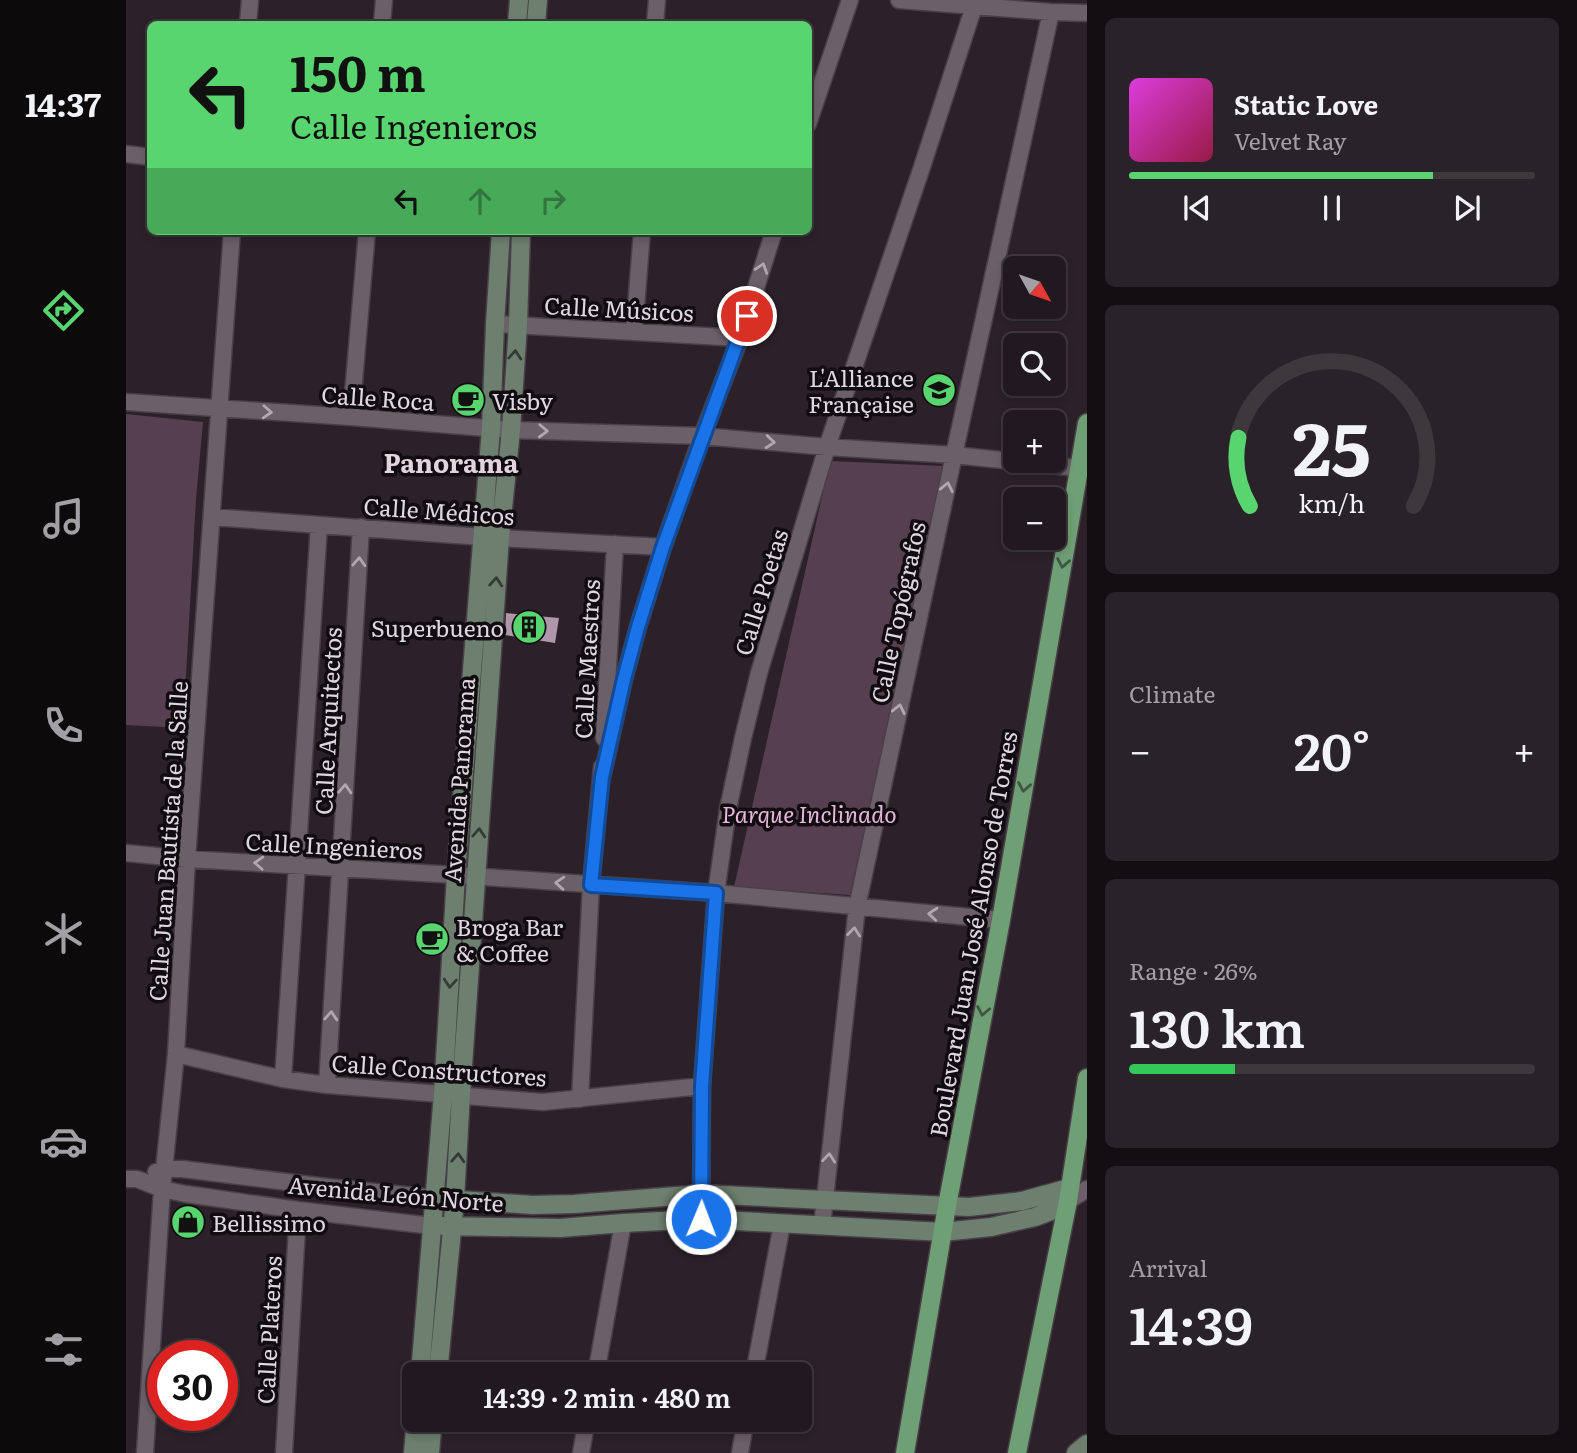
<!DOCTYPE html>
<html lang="en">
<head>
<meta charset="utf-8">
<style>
  body { margin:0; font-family:Literata,serif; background:#292228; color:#f1f3f6; height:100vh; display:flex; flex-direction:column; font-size:26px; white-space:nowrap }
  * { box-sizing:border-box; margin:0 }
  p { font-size:23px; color:#a2a0a4 }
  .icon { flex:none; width:38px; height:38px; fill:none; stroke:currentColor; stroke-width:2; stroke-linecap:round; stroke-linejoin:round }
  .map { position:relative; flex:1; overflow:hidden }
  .panel { display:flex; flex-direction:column; gap:18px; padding:18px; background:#120e11; width:490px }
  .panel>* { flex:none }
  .hud { position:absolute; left:21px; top:21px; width:665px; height:214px; border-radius:10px; box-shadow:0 4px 10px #0003,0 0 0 2px #3e383d; background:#58d56f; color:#111; overflow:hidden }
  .needle { width:46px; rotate:130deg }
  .tools { position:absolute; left:877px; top:256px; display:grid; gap:14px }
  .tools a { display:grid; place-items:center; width:63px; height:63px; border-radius:10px; background:#21191f; box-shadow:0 4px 10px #0003,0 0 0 2px #3e383d; font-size:35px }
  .speed { position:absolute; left:21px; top:1340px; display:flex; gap:14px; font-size:35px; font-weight:700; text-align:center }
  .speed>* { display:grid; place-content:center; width:91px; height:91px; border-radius:50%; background:#21191f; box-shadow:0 4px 10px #0003,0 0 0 2px #3e383d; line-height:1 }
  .speed .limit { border:10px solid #d22; background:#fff; color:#111 }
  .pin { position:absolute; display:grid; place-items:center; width:60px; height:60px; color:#fff; margin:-30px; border:4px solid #fff; border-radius:50%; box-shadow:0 2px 7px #0007 }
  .me { position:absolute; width:77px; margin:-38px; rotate:1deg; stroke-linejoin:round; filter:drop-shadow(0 0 5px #0008) }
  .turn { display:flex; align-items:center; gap:24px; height:147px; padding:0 28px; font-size:32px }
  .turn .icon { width:91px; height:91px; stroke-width:2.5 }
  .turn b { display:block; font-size:49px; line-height:60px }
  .lanes { display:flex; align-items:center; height:66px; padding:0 28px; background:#0003; justify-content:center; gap:35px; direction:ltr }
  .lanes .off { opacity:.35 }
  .big { font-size:52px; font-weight:600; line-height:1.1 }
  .panel .card { flex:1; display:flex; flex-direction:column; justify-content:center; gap:10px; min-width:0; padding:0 24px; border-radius:10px; background:#292228 }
  .panel .dial { align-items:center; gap:0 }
  .dial svg { height:182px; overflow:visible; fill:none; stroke:#3e383d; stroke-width:7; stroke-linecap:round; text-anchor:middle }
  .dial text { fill:#f1f3f6; stroke:none }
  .song { display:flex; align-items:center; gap:21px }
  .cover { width:84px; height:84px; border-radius:10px; background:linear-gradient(135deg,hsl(300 70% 55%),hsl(340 70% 35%)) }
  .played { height:7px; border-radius:4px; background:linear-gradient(90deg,#58d56f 75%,#3e383d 75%) }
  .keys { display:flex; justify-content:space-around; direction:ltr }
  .heat { display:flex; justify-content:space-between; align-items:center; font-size:38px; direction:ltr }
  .charge { height:10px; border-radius:5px; background:linear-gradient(90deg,#34c759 26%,#3e383d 0) }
  .trip { position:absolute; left:276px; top:1362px; width:410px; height:70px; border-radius:10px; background:#21191f; box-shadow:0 4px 10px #0003,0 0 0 2px #3e383d; font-weight:600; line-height:70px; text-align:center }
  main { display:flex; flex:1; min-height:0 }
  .dock { display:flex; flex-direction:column; width:126px; justify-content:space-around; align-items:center; background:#0d0a0c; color:#a2a0a4 }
  .dock .icon { width:49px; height:49px }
  .dock .on { color:#58d56f }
  .dock b { font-size:32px; color:#f1f3f6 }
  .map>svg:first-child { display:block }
  .green { fill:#563f51 }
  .building { fill:#b096aa }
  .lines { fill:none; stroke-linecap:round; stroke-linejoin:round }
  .street-casing { stroke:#494047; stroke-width:19 }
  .secondary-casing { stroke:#494047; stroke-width:21 }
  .primary-casing { stroke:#494047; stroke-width:21 }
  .street { stroke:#6b5f68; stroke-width:16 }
  .secondary { stroke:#6d7f6f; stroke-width:18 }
  .primary { stroke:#6f9f75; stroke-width:18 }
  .oneway { stroke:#b1a8af }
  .oneway2 { stroke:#363a36 }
  .oneway3 { stroke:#405642 }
  .route-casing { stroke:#114b97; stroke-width:18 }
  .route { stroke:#1a73e8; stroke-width:12 }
  .labels { text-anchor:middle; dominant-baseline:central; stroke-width:7; stroke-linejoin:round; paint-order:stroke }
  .street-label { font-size:23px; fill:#e0d8de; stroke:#110c10 }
  .poi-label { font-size:23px; fill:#e0d8de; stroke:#110c10; text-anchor:start }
  .park-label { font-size:23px; font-style:italic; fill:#e6b7db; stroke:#110c10 }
  .quarter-label { font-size:26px; font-weight:bold; fill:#e2d3de; stroke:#110c10 }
</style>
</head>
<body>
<main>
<nav class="dock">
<b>14:37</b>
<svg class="icon on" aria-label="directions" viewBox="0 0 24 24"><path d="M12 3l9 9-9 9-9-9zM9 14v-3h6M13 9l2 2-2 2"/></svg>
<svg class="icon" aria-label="music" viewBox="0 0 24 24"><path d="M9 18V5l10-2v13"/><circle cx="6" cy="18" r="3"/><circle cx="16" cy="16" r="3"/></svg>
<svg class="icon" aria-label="phone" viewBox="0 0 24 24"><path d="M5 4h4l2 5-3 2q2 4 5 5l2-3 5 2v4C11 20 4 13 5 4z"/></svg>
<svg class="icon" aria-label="climate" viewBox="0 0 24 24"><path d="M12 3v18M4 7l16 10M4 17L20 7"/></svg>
<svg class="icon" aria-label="car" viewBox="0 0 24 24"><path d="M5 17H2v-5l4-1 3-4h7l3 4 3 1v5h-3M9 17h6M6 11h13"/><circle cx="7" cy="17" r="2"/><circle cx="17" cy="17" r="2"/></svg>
<svg class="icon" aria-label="filters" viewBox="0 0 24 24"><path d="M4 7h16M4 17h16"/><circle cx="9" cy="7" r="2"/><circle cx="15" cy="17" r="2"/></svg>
</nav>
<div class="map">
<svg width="961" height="1453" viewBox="0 0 961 1453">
  <rect width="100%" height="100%" fill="#2c2129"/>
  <path class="green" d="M0 414 77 422 70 499 57 728 0 725Z
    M704 461 818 466 724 895 608 887Z"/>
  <path class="building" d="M380 613 433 618 429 643 379 635Z"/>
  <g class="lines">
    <g class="street-casing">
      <path id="street" d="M773 0 925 12 961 13
        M122 24 124 0
        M256 24 258 0
        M529 24 531 0
        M682 124 724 0
        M0 154 24 157
        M369 324 614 338
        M508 332 516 231
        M0 402 225 417 385 430 576 436 701 447 828 455 961 469
        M225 417 241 231
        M86 517 356 537 537 547
        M478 738 489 544
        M476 777 498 679 512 627 537 547 576 436 614 338 648 231
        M0 853 61 859 330 875 590 893 875 920
        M50 1054 157 1079 201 1085 417 1102 576 1086
        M157 1079 193 525
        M201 1085 235 527
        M454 1099 465 885 476 767
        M30 1172 38 1169H56L201 1187 308 1198
        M0 1179H11L36 1189 60 1194 172 1210 306 1226
        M942 1201 961 1189
        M575 1219 576 1086 590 893 602 809 617 738 633 673 701 447 796 167 850 0
        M696 1226 731 907 828 455 925 12
        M470 1374 497 1223
        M628 1374 656 1224
        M19 1453 36 1189 50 1054 61 859 106 231
        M158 1453 172 1210
        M455 1453 461 1419
        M614 1453 620 1419"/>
    </g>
    <g class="secondary-casing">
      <path id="secondary" d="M391 24 393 0
        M410 24 412 0
        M320 1199 406 1205 448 1204 576 1194 843 1207 896 1201 943 1188
        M317 1226 434 1228 497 1223 575 1219 817 1232 865 1227 909 1217 930 1209 942 1201
        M294 1374 317 1094 330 875 365 428 369 324 375 231
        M312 1374 329 1199 335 1094 374 537 385 430 392 325 395 231
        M287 1453 290 1419
        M304 1453 307 1419
        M950 1453 961 1444"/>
    </g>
    <g class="primary-casing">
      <path id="primary" d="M779 1453 821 1206 875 920 961 423
        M891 1453 942 1201 961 1078"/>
    </g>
    <use href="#street" class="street"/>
    <use href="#secondary" class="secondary"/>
    <use href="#primary" class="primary"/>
  </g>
  <defs><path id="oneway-chevron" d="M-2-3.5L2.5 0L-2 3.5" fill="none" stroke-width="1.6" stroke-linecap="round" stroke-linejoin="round" transform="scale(1.75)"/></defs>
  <g class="oneway">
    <use href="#oneway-chevron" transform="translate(636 268) rotate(-72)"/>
    <use href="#oneway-chevron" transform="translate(141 412) rotate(3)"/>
    <use href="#oneway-chevron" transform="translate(417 431) rotate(2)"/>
    <use href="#oneway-chevron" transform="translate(644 442) rotate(5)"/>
    <use href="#oneway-chevron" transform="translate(821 487) rotate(-78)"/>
    <use href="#oneway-chevron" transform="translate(233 562) rotate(-87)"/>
    <use href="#oneway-chevron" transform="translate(773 709) rotate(-78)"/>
    <use href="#oneway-chevron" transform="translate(219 789) rotate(-87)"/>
    <use href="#oneway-chevron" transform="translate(133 863) rotate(-177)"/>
    <use href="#oneway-chevron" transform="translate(434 883) rotate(-176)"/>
    <use href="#oneway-chevron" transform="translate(807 914) rotate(-175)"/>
    <use href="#oneway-chevron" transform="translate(728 932) rotate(-84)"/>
    <use href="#oneway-chevron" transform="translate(205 1016) rotate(-86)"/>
    <use href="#oneway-chevron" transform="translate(703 1158) rotate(-84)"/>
  </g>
  <g class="oneway2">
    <use href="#oneway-chevron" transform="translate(389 355) rotate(-86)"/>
    <use href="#oneway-chevron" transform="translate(370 582) rotate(-86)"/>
    <use href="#oneway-chevron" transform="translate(353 833) rotate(-86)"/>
    <use href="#oneway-chevron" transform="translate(324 983) rotate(94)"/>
    <use href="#oneway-chevron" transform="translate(332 1158) rotate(-87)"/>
  </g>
  <g class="oneway3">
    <use href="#oneway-chevron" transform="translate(937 563) rotate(100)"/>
    <use href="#oneway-chevron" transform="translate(898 787) rotate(100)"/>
    <use href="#oneway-chevron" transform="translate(857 1011) rotate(101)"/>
  </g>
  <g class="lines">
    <g class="route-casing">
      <path id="route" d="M575 1219 576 1086 590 893 465 885 476 777 498 679 512 627 537 547 621 316"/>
    </g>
    <use href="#route" class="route"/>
  </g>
  <defs>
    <g id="school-disc" transform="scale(1.75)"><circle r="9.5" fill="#58d56f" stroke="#110c10"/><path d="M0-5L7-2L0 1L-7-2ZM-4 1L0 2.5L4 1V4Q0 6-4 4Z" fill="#111"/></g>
    <g id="cafe-disc" transform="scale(1.75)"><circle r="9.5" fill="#58d56f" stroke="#110c10"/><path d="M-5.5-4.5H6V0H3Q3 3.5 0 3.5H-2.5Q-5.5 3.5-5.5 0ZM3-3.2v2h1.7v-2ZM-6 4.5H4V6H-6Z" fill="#111"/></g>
    <g id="building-disc" transform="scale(1.75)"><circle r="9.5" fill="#58d56f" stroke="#110c10"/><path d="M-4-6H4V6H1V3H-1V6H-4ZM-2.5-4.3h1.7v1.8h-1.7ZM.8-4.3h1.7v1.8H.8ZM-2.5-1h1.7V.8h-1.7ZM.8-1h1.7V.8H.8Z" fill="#111"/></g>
    <g id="shop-disc" transform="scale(1.75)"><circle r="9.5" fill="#58d56f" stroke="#110c10"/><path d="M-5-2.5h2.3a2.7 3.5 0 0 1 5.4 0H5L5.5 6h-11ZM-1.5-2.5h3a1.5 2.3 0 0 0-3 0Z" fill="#111"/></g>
  </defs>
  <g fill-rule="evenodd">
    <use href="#school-disc" x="813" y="390"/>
    <use href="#cafe-disc" x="342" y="400"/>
    <use href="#building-disc" x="403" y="627"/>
    <use href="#cafe-disc" x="306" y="939"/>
    <use href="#shop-disc" x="62" y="1222"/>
  </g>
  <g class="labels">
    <g class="street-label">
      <text transform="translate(493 308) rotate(3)">Calle Músicos</text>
      <text transform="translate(252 397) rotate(4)">Calle Roca</text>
      <text transform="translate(313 510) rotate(4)">Calle Médicos</text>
      <text transform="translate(634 592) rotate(-73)">Calle Poetas</text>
      <text transform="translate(771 612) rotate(-78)">Calle Topógrafos</text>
      <text transform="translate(460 659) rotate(-87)">Calle Maestros</text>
      <text transform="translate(201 721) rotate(-87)">Calle Arquitectos</text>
      <text transform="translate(332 780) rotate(-86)">Avenida Panorama</text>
      <text transform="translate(41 841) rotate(-86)">Calle Juan Bautista de la Salle</text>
      <text transform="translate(208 845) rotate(3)">Calle Ingenieros</text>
      <text transform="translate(846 934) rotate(-80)">Boulevard Juan José Alonso de Torres</text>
      <text transform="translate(313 1069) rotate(4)">Calle Constructores</text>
      <text transform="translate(270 1193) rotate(5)">Avenida León Norte</text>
      <text transform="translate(142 1330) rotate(-87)">Calle Plateros</text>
    </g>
    <g class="poi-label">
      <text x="788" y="377" text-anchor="end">L'Alliance<tspan x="788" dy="26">Française</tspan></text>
      <text x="366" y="400">Visby</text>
      <text x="378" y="627" text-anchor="end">Superbueno</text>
      <text x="330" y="926">Broga Bar<tspan x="330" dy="26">&amp; Coffee</tspan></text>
      <text x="86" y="1222">Bellissimo</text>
    </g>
    <g class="park-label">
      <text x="683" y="813">Parque Inclinado</text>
    </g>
    <g class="quarter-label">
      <text x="325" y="461">Panorama</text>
    </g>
  </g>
</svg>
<div class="tools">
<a><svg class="needle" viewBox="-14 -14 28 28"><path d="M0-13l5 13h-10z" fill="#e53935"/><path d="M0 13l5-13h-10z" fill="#a2a0a4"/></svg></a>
<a><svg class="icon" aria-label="search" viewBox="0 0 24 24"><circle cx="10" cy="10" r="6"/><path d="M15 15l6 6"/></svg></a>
<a>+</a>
<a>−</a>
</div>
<div class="speed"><div class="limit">30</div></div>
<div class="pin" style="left:621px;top:316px;background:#d93025"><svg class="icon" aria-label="arrive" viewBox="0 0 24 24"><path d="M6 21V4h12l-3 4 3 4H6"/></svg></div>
<svg class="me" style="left:575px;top:1219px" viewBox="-20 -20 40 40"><circle r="17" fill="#1a73e8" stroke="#fff" stroke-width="3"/><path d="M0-11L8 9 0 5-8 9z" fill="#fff"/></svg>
<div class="trip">14:39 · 2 min · 480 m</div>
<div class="hud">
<div class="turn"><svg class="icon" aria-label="left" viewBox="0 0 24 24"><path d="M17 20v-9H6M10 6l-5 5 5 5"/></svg><div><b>150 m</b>Calle Ingenieros</div></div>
<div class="lanes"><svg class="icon" aria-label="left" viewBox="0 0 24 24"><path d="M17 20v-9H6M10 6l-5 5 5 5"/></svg><svg class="icon off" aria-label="ahead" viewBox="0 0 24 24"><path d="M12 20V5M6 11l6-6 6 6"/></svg><svg class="icon off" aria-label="right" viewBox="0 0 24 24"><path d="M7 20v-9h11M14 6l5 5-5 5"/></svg></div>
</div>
</div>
<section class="panel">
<div class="card">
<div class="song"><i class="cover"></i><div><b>Static Love</b><p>Velvet Ray</p></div></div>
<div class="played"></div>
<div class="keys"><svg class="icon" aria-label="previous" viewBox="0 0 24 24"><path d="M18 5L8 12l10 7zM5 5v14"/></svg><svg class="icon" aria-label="pause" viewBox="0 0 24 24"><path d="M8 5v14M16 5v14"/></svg><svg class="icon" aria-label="next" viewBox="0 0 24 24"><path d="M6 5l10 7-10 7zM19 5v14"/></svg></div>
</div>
<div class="card dial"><svg viewBox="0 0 100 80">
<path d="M14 69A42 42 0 1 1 86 69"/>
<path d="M14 69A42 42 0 0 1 9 39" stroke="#58d56f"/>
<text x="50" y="56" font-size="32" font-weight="700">25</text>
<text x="50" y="72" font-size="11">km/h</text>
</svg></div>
<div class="card"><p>Climate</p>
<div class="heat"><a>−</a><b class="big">20°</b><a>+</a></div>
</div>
<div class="card"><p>Range · 26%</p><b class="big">130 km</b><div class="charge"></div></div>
<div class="card"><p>Arrival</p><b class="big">14:39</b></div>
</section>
</main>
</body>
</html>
